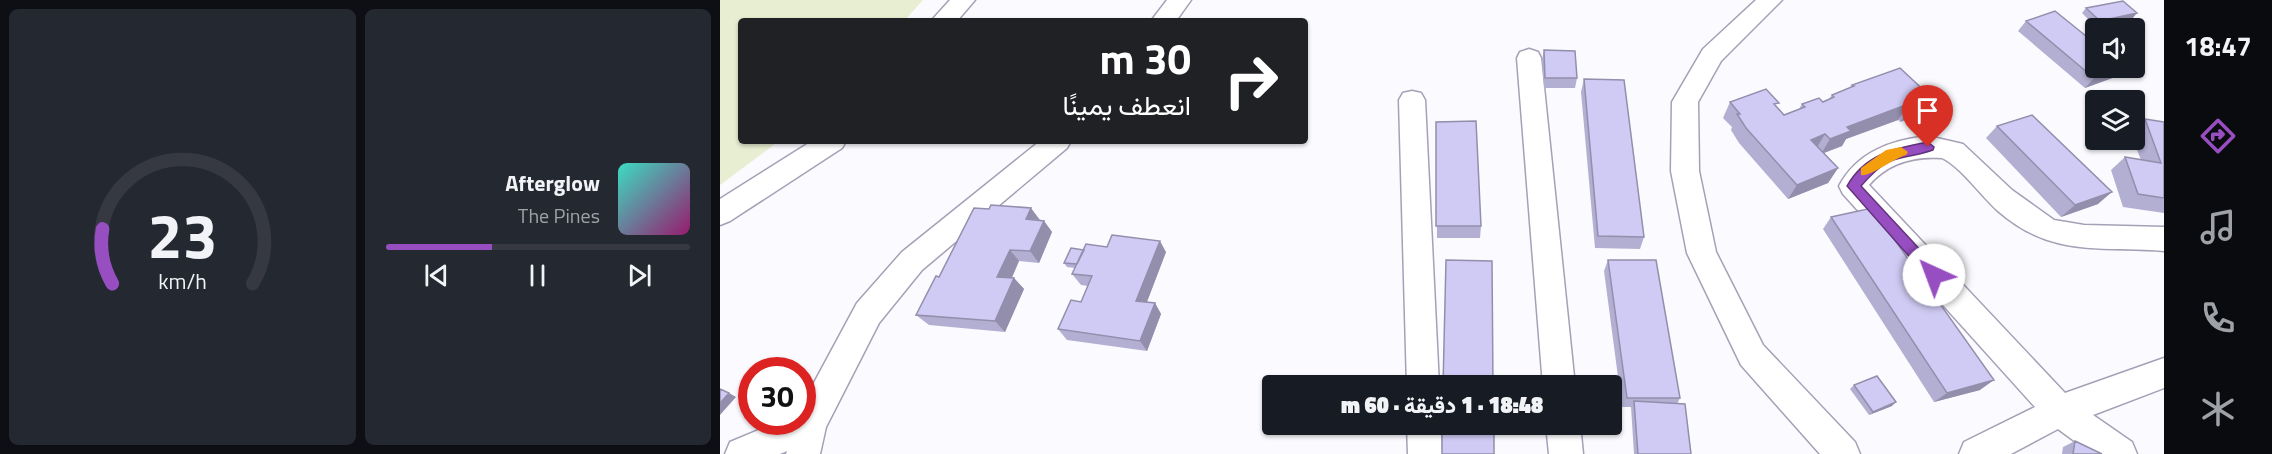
<!DOCTYPE html>
<html lang="ar">
<head>
<meta charset="utf-8">
<style>
  body { margin:0; font-family:"Titillium Web",Vazirmatn,sans-serif; background:#242831; color:#f1f3f6; direction:rtl; height:100vh; display:flex; flex-direction:column; font-size:22px; white-space:nowrap }
  * { box-sizing:border-box; margin:0 }
  p { font-size:20px; color:#9ea1a6 }
  .icon { flex:none; width:33px; height:33px; fill:none; stroke:currentColor; stroke-width:2; stroke-linecap:round; stroke-linejoin:round }
  .map { position:relative; flex:1; overflow:hidden; direction:ltr }
  .drawer { display:flex; flex-direction:column; gap:9px; padding:9px; background:#0d0f14; width:720px }
  .drawer>* { flex:none }
  .top-card { position:absolute; left:18px; top:18px; width:570px; height:126px; border-radius:6px; box-shadow:0 2px 4px #0004; direction:rtl; background:#202124; color:#fff; overflow:hidden }
  .controls { position:absolute; left:1365px; top:18px; display:grid; gap:12px }
  .controls a { display:grid; place-items:center; width:60px; height:60px; border-radius:6px; background:#171b24; box-shadow:0 2px 4px #0004; font-size:30px }
  .speed { position:absolute; left:18px; top:357px; display:flex; gap:12px; font-size:30px; font-weight:700; text-align:center }
  .speed>* { display:grid; place-content:center; width:78px; height:78px; border-radius:50%; background:#171b24; box-shadow:0 2px 4px #0004; line-height:1 }
  .speed .limit { border:9px solid #d22; background:#fff; color:#111 }
  .pin { position:absolute; display:grid; place-items:center; width:51px; height:51px; color:#fff; margin:-62px -26px; border-radius:50% 50% 50% 0; rotate:-45deg; box-shadow:0 0 6px #0007 }
  .pin .icon { rotate:45deg }
  .me { position:absolute; width:66px; margin:-33px; rotate:317deg; stroke-linejoin:round; filter:drop-shadow(0 0 4px #0008) }
  .turn { display:flex; align-items:center; gap:21px; height:126px; padding:0 18px; font-size:27px }
  .turn .icon { width:78px; height:78px; stroke-width:2.5 }
  .turn b { display:block; font-size:42px; line-height:51px }
  .drawer .widget { flex:1; display:flex; flex-direction:column; justify-content:center; gap:9px; min-width:0; padding:0 21px; border-radius:9px; background:#242831 }
  .drawer .dial { align-items:center; gap:0 }
  .dial svg { height:156px; overflow:visible; fill:none; stroke:#363941; stroke-width:7; stroke-linecap:round; text-anchor:middle }
  .dial text { fill:#f1f3f6; stroke:none }
  .song { display:flex; align-items:center; gap:18px }
  .cover { width:72px; height:72px; border-radius:9px; background:linear-gradient(135deg,hsl(170 70% 55%),hsl(320 70% 35%)) }
  .played { height:6px; border-radius:3px; background:linear-gradient(90deg,#974ec1 35%,#363941 35%) }
  .keys { display:flex; justify-content:space-around; direction:ltr }
  .drawer .tiles { flex:1; display:grid; gap:9px; grid-template-columns:repeat(2,1fr) }
  .trip { position:absolute; left:542px; top:375px; width:360px; height:60px; border-radius:6px; background:#171b24; box-shadow:0 2px 4px #0004; font-weight:800; line-height:60px; text-align:center; direction:rtl }
  main { display:flex; flex:1; min-height:0 }
  .tabs { display:flex; flex-direction:column; width:108px; justify-content:space-around; align-items:center; background:#090b0e; color:#9ea1a6 }
  .tabs .icon { width:42px; height:42px }
  .tabs .active { color:#974ec1 }
  .tabs b { font-size:27px; color:#f1f3f6 }
  .map>svg:first-child { display:block }
  .green { fill:#e8eed1 }
  .lines { fill:none; stroke-linecap:round; stroke-linejoin:round }
  .minor-casing { stroke:#a6a0b6; stroke-width:3 }
  .minor { fill:#fff; fill-rule:evenodd }
  .wall { fill:#b3afd2 }
  .shaded-wall { fill:#928eab }
  .building { fill:#d0cbf4; stroke:#928eab; stroke-width:1.5 }
  .route { fill:#974ec1; stroke:#62337d; stroke-width:1.5 }
  .slow { fill:#f59e0b }
</style>
</head>
<body>
<main>
<nav class="tabs">
<b>18:47</b>
<svg class="icon active" aria-label="directions" viewBox="0 0 24 24"><path d="M12 3l9 9-9 9-9-9zM9 14v-3h6M13 9l2 2-2 2"/></svg>
<svg class="icon" aria-label="music" viewBox="0 0 24 24"><path d="M9 18V5l10-2v13"/><circle cx="6" cy="18" r="3"/><circle cx="16" cy="16" r="3"/></svg>
<svg class="icon" aria-label="phone" viewBox="0 0 24 24"><path d="M5 4h4l2 5-3 2q2 4 5 5l2-3 5 2v4C11 20 4 13 5 4z"/></svg>
<svg class="icon" aria-label="climate" viewBox="0 0 24 24"><path d="M12 3v18M4 7l16 10M4 17L20 7"/></svg>
</nav>
<div class="map">
<svg width="1444" height="454" viewBox="0 0 1444 454">
  <rect width="100%" height="100%" fill="#fbfafe"/>
  <path class="green" d="M0 0H203L184 21H21V141H59L0 185Z"/>
  <g class="lines">
    <g class="minor-casing">
      <path id="minor" d="M230 0H255L237 21H211Z
        M447 0H471L456 21H431Z
        M1036 0H1062L1001 61 978 102 979 171 996 252 1043 345 1135 442 1140 454H1100L1021 365 967 253 951 171 952 102 983 49Z
        M809 49 818 52 821 58 855 386H823L797 58 800 52Z
        M692 91 701 93 705 100 719 386H687L679 100 683 93Z
        M1208 136 1243 144 1292 190 1334 220 1364 225 1444 227V251C1379 246 1332 258 1278 211 1262 197 1240 166 1222 158 1193 156 1168 163 1149 185L1345 393 1444 358V388L1373 415 1412 442 1417 454H1372L1338 429 1291 454H1239L1244 442 1315 407 1123 194 1119 186C1137 152 1171 140 1208 136Z
        M92 141H126L122 148 10 221 0 225V199Z
        M320 141H351L347 148 202 270 159 323 106 427 100 454H66L67 451 60 454H5L10 442 58 422H82V405L137 303 182 252Z
        M687 424H721L722 454H688Z
        M826 424H860L863 454H829Z"/>
    </g>
    <use href="#minor" class="minor"/>
  </g>
  <path class="wall" d="M1366 8 1412 19 1375 26 1362 13Z
    M1306 21 1395 77 1365 88 1298 31Z
    M824 50 857 78 855 88H824L822 60Z
    M864 79 924 237 920 249 875 248 861 92Z
    M1132 85 1210 96 1199 111 1181 122 1178 120 1126 139 1122 146 1104 153 1118 168 1108 183 1068 199 1019 143 1011 130 1012 127 1003 118 1010 102 1057 107 1064 115 1079 109 1082 104 1103 102 1109 99 1112 95 1130 88Z
    M1425 119 1444 122V213L1403 207 1391 170 1405 157 1421 160 1413 140H1414V129Z
    M716 122 761 226 760 238H717Z
    M1277 126 1378 204 1341 217 1266 138Z
    M1111 217 1260 390 1214 402 1103 229Z
    M320 220 324 221 332 232 319 263 299 261 292 278H294L304 289 285 332 209 325 196 315 219 277Z
    M387 247 446 252 427 302 435 303 441 314 427 351 347 340 338 329 361 302 368 286 361 285 352 274 355 268 347 267 344 263 364 250Z
    M888 260 960 398 957 404 971 454H914L911 407H902L884 271Z
    M1134 385 1172 406 1149 415 1130 389Z
    M1355 441 1382 454H1342L1343 447Z"/>
  <path class="shaded-wall" d="M1417 13 1412 19 1375 26 1380 21Z
    M1404 68 1395 77 1365 88 1374 78Z
    M1210 96 1199 111 1181 122 1191 107Z
    M1188 104 1178 120 1126 139 1122 146 1101 154 1110 139 1127 127Z
    M1105 134 1096 149 1091 140Z
    M1118 168 1108 183 1068 199 1077 185Z
    M1392 192 1378 204 1341 217 1355 205Z
    M311 208 320 220 306 219Z
    M324 221 332 232 319 263 310 251Z
    M440 241 446 252 423 312 416 301Z
    M290 250 299 261 287 288 277 277Z
    M294 278 304 289 285 332 275 321Z
    M435 303 441 314 427 351 420 341Z
    M1274 380 1260 390 1214 402 1227 393Z
    M9 393 16 397 0 415V403Z
    M1176 402 1172 406 1149 415 1153 412Z"/>
  <path class="building" d="M1403 1 1417 13 1380 21 1366 8Z
    M1335 11 1376 44V68H1403L1374 78 1306 21Z
    M824 50 855 51 857 78H825Z
    M1180 68 1210 96 1191 107 1188 104 1127 127 1131 131 1110 139 1105 134 1091 140 1118 168 1077 185 1026 128 1017 114H1020L1010 102 1046 89 1059 103 1054 104 1064 115 1085 107 1082 104 1099 98 1103 102 1114 97 1112 95 1134 86 1132 85Z
    M864 79 904 80 924 237 878 236Z
    M1312 115 1392 192 1355 205 1277 126Z
    M1425 119 1444 122V198L1418 194 1405 157 1441 163Z
    M756 121 761 226H716V122Z
    M271 205 311 208 306 219 324 221 310 251 290 250 277 277 294 278 275 321 196 315 216 276 219 277 254 208 269 209Z
    M1152 208 1274 380 1227 393 1111 217Z
    M392 235 440 241 416 301 435 303 420 341 338 329 351 300 361 302 372 276 352 274 366 244 387 247Z
    M351 248 364 250 357 264 344 263Z
    M726 260 772 261 773 386H723Z
    M888 260H936L960 398H907Z
    M1157 376 1176 402 1153 412 1134 385Z
    M0 389 9 393 0 403Z
    M914 401 965 404 971 454H918Z
    M722 424H774V454H722Z
    M1355 441 1382 454H1353Z"/>
  <path class="route" d="M1208 142 1214 147 1213 150C1173 163 1172 151 1141 186L1219 270 1221 275 1214 281 1209 279 1127 186C1145 154 1175 148 1208 142Z"/>
  <path class="slow" d="M1181 147 1188 152 1186 155C1173 159 1150 177 1141 175V168L1166 150Z"/>
</svg>
<div class="controls">
<a><svg class="icon" aria-label="sound" viewBox="0 0 24 24"><path d="M4 9h4l5-4v14l-5-4H4zM17 9q2 3 0 6"/></svg></a>
<a><svg class="icon" aria-label="layers" viewBox="0 0 24 24"><path d="M12 4l9 5-9 5-9-5zM3 14l9 5 9-5"/></svg></a>
</div>
<div class="speed"><div class="limit">30</div></div>
<div class="pin" style="left:1208px;top:147px;background:#d93025"><svg class="icon" aria-label="arrive" viewBox="0 0 24 24"><path d="M6 21V4h12l-3 4 3 4H6"/></svg></div>
<svg class="me" style="left:1214px;top:275px" viewBox="-20 -20 40 40"><circle r="19" fill="#fff"/><path d="M0-13L10 11 0 6-10 11z" fill="#974ec1"/></svg>
<div class="trip">18:48 · 1 دقيقة · 60 m</div>
<div class="top-card">
<div class="turn"><svg class="icon" aria-label="right" viewBox="0 0 24 24"><path d="M7 20v-9h11M14 6l5 5-5 5"/></svg><div><b>30 m</b>انعطف يمينًا</div></div>
</div>
</div>
<section class="drawer">
<div class="tiles">
<div class="widget">
<div class="song"><i class="cover"></i><div><b>Afterglow</b><p>The Pines</p></div></div>
<div class="played"></div>
<div class="keys"><svg class="icon" aria-label="previous" viewBox="0 0 24 24"><path d="M18 5L8 12l10 7zM5 5v14"/></svg><svg class="icon" aria-label="pause" viewBox="0 0 24 24"><path d="M8 5v14M16 5v14"/></svg><svg class="icon" aria-label="next" viewBox="0 0 24 24"><path d="M6 5l10 7-10 7zM19 5v14"/></svg></div>
</div>
<div class="widget dial"><svg viewBox="0 0 100 80">
<path d="M14 69A42 42 0 1 1 86 69"/>
<path d="M14 69A42 42 0 0 1 9 41" stroke="#974ec1"/>
<text x="50" y="56" font-size="32" font-weight="700">23</text>
<text x="50" y="72" font-size="11">km/h</text>
</svg></div>
</div>
</section>
</main>
</body>
</html>
